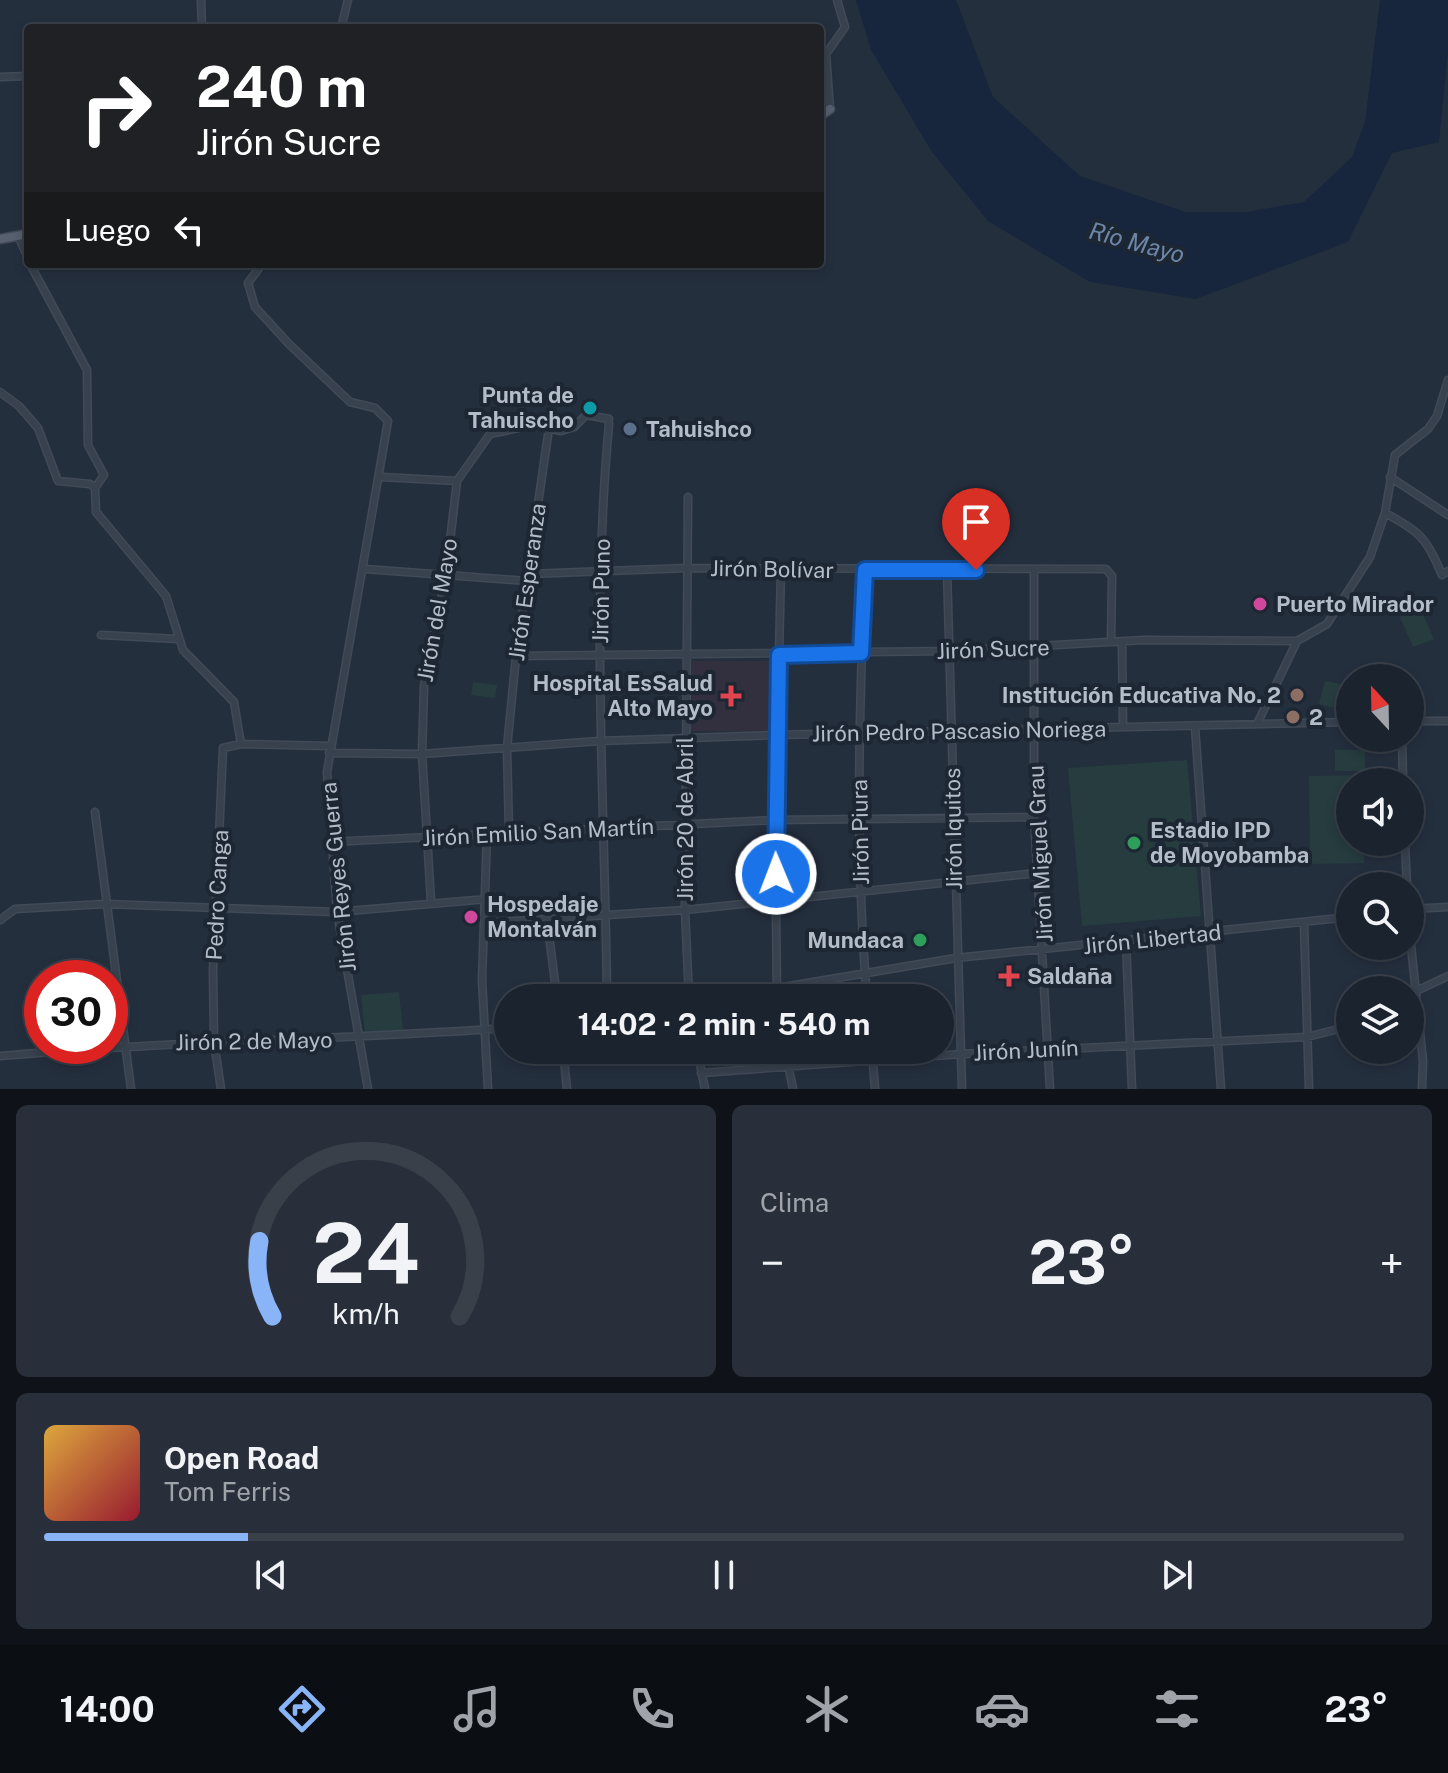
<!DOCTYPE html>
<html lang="es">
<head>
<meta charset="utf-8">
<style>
  body { margin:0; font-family:"Public Sans",sans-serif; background:#282f3a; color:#f1f3f6; height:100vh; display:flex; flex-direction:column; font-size:30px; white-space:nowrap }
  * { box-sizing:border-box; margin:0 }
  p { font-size:26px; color:#a0a4aa }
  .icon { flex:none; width:44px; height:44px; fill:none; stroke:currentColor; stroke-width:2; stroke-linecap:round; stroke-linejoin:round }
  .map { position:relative; height:1089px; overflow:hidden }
  .side { display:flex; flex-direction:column; gap:16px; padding:16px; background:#0f1319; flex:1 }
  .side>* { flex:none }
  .hud { position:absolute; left:24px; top:24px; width:800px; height:244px; border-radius:8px; box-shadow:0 4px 12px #0003,0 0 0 2px #39404a; background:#202124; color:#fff; overflow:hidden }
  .needle { width:52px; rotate:338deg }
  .fabs { position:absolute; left:1336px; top:664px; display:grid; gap:16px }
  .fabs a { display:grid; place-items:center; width:88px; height:88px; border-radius:50%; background:#1b232e; box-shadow:0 4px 12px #0003,0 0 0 2px #39404a; font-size:40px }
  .speed { position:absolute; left:24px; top:960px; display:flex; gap:16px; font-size:40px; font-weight:700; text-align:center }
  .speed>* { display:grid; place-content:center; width:104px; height:104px; border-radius:50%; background:#1b232e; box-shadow:0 4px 12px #0003,0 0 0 2px #39404a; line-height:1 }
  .speed .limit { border:12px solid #d22; background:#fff; color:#111 }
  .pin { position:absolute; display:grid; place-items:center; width:68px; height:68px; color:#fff; margin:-82px -34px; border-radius:50% 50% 50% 0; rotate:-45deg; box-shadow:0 0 8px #0007 }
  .pin .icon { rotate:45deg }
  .me { position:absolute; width:88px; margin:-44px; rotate:359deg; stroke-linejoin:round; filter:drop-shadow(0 0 6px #0008) }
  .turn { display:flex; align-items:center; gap:28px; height:168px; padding:0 40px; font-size:36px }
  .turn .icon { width:104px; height:104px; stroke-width:2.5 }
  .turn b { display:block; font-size:56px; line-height:68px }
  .then { display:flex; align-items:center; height:76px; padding:0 40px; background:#0003; gap:16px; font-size:30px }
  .big { font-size:60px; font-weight:700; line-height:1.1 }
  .side .card { flex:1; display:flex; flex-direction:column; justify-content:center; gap:12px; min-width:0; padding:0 28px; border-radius:12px; background:#282f3a }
  .side .dial { align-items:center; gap:0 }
  .dial svg { height:208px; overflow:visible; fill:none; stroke:#39404a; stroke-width:7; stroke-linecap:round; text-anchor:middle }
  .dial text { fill:#f1f3f6; stroke:none }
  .song { display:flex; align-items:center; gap:24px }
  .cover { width:96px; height:96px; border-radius:12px; background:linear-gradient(135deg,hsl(40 70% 55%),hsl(350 70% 35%)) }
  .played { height:8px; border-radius:4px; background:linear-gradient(90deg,#8ab4f8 15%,#39404a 15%) }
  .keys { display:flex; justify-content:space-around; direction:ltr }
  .heat { display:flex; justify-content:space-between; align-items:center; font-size:44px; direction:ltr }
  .side .tiles { flex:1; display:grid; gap:16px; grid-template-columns:1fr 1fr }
  .card:last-child { grid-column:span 2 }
  .trip { position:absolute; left:494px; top:984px; width:460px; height:80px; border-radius:40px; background:#1b232e; box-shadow:0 4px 12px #0003,0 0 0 2px #39404a; font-weight:700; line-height:80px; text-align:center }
  .dock { display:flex; height:128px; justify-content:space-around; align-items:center; background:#0b0e12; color:#a0a4aa }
  .dock .icon { width:56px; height:56px }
  .dock .on { color:#8ab4f8 }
  .dock b { font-size:36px; color:#f1f3f6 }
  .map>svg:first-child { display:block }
  .medical { fill:#32303f }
  .green { fill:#263c3f }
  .water { fill:#17263c }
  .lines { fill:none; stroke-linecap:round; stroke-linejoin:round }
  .minor-casing { stroke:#414a57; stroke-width:9 }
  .major-casing { stroke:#414a57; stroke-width:11 }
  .minor { stroke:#38414e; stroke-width:6 }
  .major { stroke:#56606e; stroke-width:8 }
  .route-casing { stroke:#114b97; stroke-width:20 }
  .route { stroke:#1a73e8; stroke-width:14 }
  .culture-dot { fill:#0f9aa8; stroke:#1d2633; stroke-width:3 }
  .service-dot { fill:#5c6f8a; stroke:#1d2633; stroke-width:3 }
  .hotel-dot { fill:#d1479c; stroke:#1d2633; stroke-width:3 }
  .education-dot { fill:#8d6e63; stroke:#1d2633; stroke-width:3 }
  .health-dot { fill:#e0444e; stroke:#1d2633; stroke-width:3 }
  .leisure-dot { fill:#2e9e5b; stroke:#1d2633; stroke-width:3 }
  .labels { text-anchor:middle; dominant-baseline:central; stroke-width:8; stroke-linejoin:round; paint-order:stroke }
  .poi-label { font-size:22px; font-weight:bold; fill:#b4bcc9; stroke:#1d2633; text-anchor:start }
  .street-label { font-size:22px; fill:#b4bcc9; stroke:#1d2633 }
  .water-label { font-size:24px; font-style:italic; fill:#6d86a8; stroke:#1d2633 }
</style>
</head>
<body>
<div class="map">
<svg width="1448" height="1089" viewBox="0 0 1448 1089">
  <rect width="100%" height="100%" fill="#242f3e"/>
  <path class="medical" d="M692 661H772L771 732 691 731Z"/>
  <path class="green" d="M1420 608 1434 639 1413 647 1400 617Z
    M1325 681 1341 684 1335 708 1319 704Z
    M473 682 497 685 495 698 471 695Z
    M1335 750H1365V771H1335Z
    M1187 760 1201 916 1082 926 1068 768Z
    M1363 775V782H1350V842H1364V863L1310 864 1309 776Z
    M399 992 403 1030 365 1033 361 995Z"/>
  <path class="water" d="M856 0H956L993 97 1080 176 1186 212H1246L1304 202 1352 157 1365 122 1380 0H1448V51L1439 142 1392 153 1348 242 1196 299 1090 282 988 221 932 152 871 50Z"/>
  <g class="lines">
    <g class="minor-casing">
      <path id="minor" d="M201 0 202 28
        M341 28 348 0
        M0 77 28 76
        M830 109 826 54 845 27 837 0
        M18 236 28 258
        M30 264 87 370 88 445 104 475 95 488
        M262 264 248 283 255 307 289 344 350 402 375 408 388 421 327 772 337 912 368 1089
        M0 392 19 406 38 428 58 481 90 484 95 488 96 512 166 596 183 650 234 702 241 744
        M381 477 457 481
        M1390 477 1448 515
        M688 497 685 910 689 998
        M1385 513C1419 531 1427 538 1442 575L1448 571
        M365 569 527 581
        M865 570C859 713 855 856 867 998
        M947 570 962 1089
        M1034 570V817L1050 1089
        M529 574 687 568 1106 569 1112 576 1111 642
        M101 635 178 639
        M1122 642 1123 727
        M516 656 950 651 1144 640 1297 641 1327 624 1370 557 1385 513 1395 455 1428 429 1437 416 1448 380
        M1410 721H1448
        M1257 724 1297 641
        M1195 727 1221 1089
        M1402 738 1403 782
        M329 753 422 754 599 741 776 735 1350 722
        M95 812 131 1089
        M509 832 507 748 516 656 549 428
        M487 834 482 980 488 1089
        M330 842 775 820 1034 817
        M1405 842 1407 886
        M431 901 422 754 424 686 446 575 457 481 490 434 533 425 561 431 574 427 586 415 609 419
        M1410 909 1448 907
        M0 920 15 909 105 904 337 912 487 899
        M547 920 557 998
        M485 923 685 910 1037 873
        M1304 923 1309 1089
        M1410 936 1423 1061 1422 1089
        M1126 941 1132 1089
        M1410 994 1448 976
        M607 998C605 806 591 615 609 424
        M718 998 956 958 1350 917
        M777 998 775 820 781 570
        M563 1050 567 1089
        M697 1050 705 1089
        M785 1050 793 1089
        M872 1050 875 1089
        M0 1056C169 1041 339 1040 508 1028
        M701 1073 962 1054 1307 1037 1350 1026
        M221 1089 214 1042 213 970 223 748 241 744 330 746"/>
    </g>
    <g class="major-casing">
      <path id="major" d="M820 116 830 109
        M0 239 28 234"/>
    </g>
    <use href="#minor" class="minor"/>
    <use href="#major" class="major"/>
  </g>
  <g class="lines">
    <g class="route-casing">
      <path id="route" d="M776 874 779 655 861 653 865 570H976"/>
    </g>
    <use href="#route" class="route"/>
  </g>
  <circle class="culture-dot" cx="590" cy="408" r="8"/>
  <circle class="service-dot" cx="630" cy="429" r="8"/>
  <g class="hotel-dot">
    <circle cx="1260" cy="604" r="8"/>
    <circle cx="471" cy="917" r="8"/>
  </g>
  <g class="education-dot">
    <circle cx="1297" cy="695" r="8"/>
    <circle cx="1293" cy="717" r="8"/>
  </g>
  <g class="health-dot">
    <path d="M727 684h8v8h8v8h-8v8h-8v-8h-8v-8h8z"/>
    <path d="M1005 964h8v8h8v8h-8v8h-8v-8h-8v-8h8z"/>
  </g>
  <g class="leisure-dot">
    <circle cx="1134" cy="843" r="8"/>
    <circle cx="920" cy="940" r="8"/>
  </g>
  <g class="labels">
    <g class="poi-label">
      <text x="574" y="395" text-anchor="end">Punta de<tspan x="574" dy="25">Tahuischo</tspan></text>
      <text x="646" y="429">Tahuishco</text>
      <text x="1276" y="604">Puerto Mirador</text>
      <text x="713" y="683" text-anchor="end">Hospital EsSalud<tspan x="713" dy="25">Alto Mayo</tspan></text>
      <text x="1281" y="695" text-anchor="end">Institución Educativa No. 2</text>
      <text x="1309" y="717">2</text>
      <text x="1150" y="830">Estadio IPD<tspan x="1150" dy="25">de Moyobamba</tspan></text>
      <text x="487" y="904">Hospedaje<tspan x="487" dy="25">Montalván</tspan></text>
      <text x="904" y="940" text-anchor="end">Mundaca</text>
      <text x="1027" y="976">Saldaña</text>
    </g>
    <g class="street-label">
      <text transform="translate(772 569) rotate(1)">Jirón Bolívar</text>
      <text transform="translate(527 582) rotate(-82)">Jirón Esperanza</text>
      <text transform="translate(601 591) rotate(-89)">Jirón Puno</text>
      <text transform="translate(437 610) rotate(-80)">Jirón del Mayo</text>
      <text transform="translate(993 649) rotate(-2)">Jirón Sucre</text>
      <text transform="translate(959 731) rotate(-1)">Jirón Pedro Pascasio Noriega</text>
      <text transform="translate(685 819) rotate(-90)">Jirón 20 de Abril</text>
      <text transform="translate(953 829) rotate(-91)">Jirón Iquitos</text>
      <text transform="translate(538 832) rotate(-3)">Jirón Emilio San Martín</text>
      <text transform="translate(860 832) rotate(-91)">Jirón Piura</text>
      <text transform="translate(1040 854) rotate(-93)">Jirón Miguel Grau</text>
      <text transform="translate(338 877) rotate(-96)">Jirón Reyes Guerra</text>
      <text transform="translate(217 895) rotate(-87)">Pedro Canga</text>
      <text transform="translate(1152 939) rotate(-6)">Jirón Libertad</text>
      <text transform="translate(254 1041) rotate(-1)">Jirón 2 de Mayo</text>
      <text transform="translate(1026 1050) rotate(-3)">Jirón Junín</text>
    </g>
    <g class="water-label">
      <text transform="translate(1137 242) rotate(15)">Río Mayo</text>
    </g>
  </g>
</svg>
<div class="fabs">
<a><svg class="needle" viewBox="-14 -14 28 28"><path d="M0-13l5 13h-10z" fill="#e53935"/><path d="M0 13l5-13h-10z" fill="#a0a4aa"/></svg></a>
<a><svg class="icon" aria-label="sound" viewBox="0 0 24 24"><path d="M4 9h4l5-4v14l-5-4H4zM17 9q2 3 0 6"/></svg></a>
<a><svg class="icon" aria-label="search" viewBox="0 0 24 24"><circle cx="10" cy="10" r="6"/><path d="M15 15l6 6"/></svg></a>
<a><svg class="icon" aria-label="layers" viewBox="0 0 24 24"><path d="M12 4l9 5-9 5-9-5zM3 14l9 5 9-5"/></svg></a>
</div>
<div class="speed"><div class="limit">30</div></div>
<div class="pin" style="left:976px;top:570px;background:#d93025"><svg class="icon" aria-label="arrive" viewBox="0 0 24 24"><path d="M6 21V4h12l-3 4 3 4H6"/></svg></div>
<svg class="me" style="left:776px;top:874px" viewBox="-20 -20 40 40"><circle r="17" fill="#1a73e8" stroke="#fff" stroke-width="3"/><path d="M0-11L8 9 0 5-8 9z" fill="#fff"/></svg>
<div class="trip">14:02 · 2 min · 540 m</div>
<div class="hud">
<div class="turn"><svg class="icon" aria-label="right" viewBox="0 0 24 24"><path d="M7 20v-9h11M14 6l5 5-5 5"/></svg><div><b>240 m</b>Jirón Sucre</div></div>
<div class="then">Luego<svg class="icon" aria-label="left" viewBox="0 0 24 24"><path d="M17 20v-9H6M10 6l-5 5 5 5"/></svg></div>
</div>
</div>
<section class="side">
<div class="tiles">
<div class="card dial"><svg viewBox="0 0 100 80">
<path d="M14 69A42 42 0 1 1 86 69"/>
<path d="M14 69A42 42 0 0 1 9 40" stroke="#8ab4f8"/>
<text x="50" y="56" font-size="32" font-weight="700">24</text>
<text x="50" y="72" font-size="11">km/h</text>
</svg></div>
<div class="card"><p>Clima</p>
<div class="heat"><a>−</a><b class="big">23°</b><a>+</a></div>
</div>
<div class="card">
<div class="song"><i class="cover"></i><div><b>Open Road</b><p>Tom Ferris</p></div></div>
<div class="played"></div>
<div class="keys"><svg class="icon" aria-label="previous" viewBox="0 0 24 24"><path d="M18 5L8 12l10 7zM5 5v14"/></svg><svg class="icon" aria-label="pause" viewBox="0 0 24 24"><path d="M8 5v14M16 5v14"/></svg><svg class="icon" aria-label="next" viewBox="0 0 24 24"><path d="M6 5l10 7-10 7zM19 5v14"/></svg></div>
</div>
</div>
</section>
<nav class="dock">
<b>14:00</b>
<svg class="icon on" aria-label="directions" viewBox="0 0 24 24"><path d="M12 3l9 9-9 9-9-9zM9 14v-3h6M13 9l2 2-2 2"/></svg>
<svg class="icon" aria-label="music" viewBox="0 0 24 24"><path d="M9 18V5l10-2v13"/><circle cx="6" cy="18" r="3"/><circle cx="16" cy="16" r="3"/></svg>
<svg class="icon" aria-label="phone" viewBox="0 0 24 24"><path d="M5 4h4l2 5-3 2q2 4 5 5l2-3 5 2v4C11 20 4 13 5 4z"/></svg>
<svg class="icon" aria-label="climate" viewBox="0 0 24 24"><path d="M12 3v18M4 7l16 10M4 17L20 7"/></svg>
<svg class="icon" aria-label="car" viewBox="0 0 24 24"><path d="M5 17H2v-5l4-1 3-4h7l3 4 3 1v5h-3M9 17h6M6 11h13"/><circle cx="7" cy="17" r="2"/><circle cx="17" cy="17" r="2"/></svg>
<svg class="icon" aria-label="filters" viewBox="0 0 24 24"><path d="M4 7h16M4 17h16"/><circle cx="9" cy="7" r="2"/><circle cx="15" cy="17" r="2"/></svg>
<b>23°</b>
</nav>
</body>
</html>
